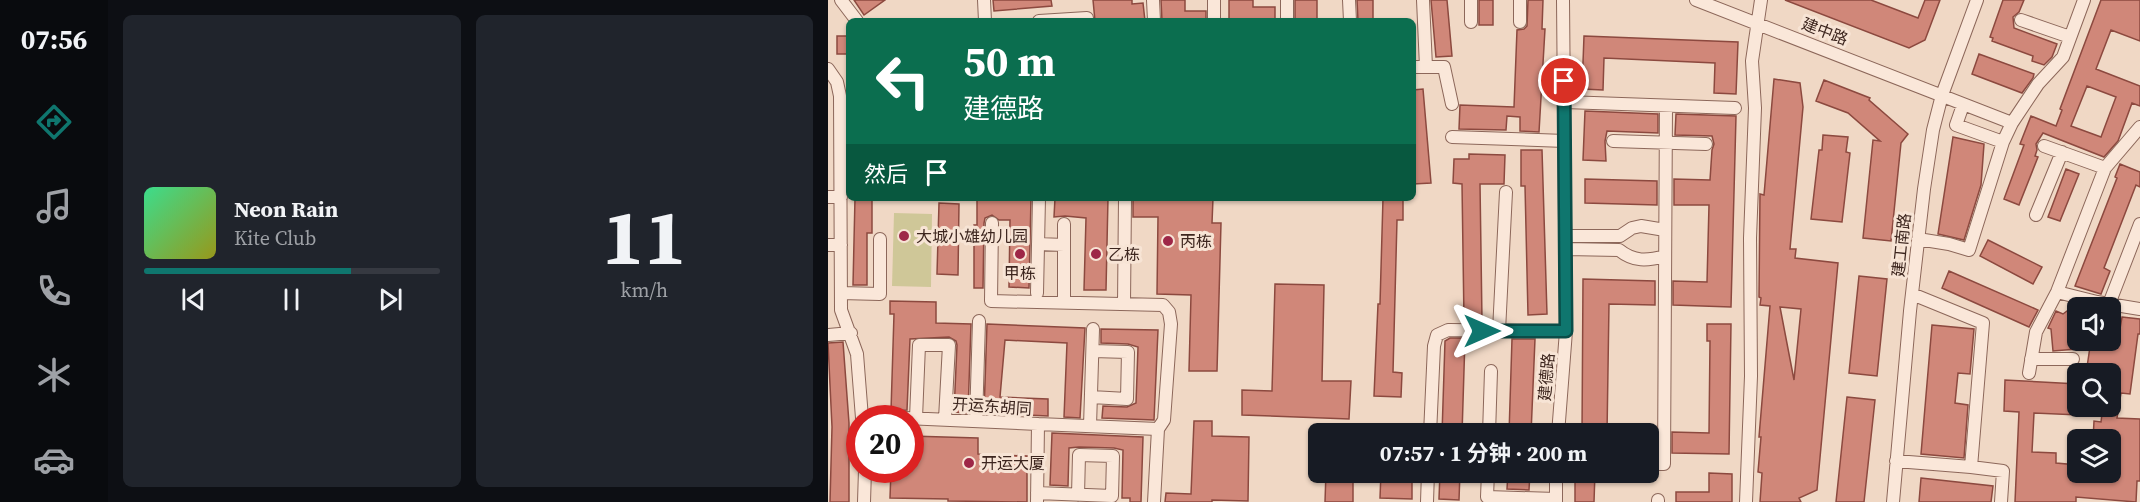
<!DOCTYPE html>
<html lang="zh">
<head>
<meta charset="utf-8">
<style>
  body { margin:0; font-family:"Source Serif 4","Noto Sans SC",serif; background:#20242c; color:#f1f3f6; height:100vh; display:flex; flex-direction:column; font-size:22px; white-space:nowrap }
  * { box-sizing:border-box; margin:0 }
  p { font-size:20px; color:#9ea1a6 }
  .icon { flex:none; width:33px; height:33px; fill:none; stroke:currentColor; stroke-width:2; stroke-linecap:round; stroke-linejoin:round }
  .map { position:relative; flex:1; overflow:hidden }
  .side { display:flex; flex-direction:column; gap:15px; padding:15px; background:#0d0f14; width:720px }
  .side>* { flex:none }
  .hud { position:absolute; left:18px; top:18px; width:570px; height:183px; border-radius:9px; box-shadow:0 2px 4px #0004; background:#0b6e4f; color:#fff; overflow:hidden }
  .buttons { position:absolute; left:1239px; top:297px; display:grid; gap:12px }
  .buttons a { display:grid; place-items:center; width:54px; height:54px; border-radius:9px; background:#171b24; box-shadow:0 2px 4px #0004; font-size:30px }
  .speed { position:absolute; left:18px; top:405px; display:flex; gap:12px; font-size:30px; font-weight:700; text-align:center }
  .speed>* { display:grid; place-content:center; width:78px; height:78px; border-radius:50%; background:#171b24; box-shadow:0 2px 4px #0004; line-height:1 }
  .speed .limit { border:9px solid #d22; background:#fff; color:#111 }
  .pin { position:absolute; display:grid; place-items:center; width:51px; height:51px; color:#fff; margin:-26px; border:3px solid #fff; border-radius:50%; box-shadow:0 2px 6px #0007 }
  .me { position:absolute; width:66px; margin:-33px; rotate:90deg; stroke-linejoin:round; filter:drop-shadow(0 0 4px #0008) }
  .turn { display:flex; align-items:center; gap:21px; height:126px; padding:0 18px; font-size:27px }
  .turn .icon { width:78px; height:78px; stroke-width:2.5 }
  .turn b { display:block; font-size:42px; line-height:51px }
  .then { display:flex; align-items:center; height:57px; padding:0 18px; background:#0003; gap:12px; font-size:22px }
  .side .card { flex:1; display:flex; flex-direction:column; justify-content:center; gap:9px; min-width:0; padding:0 21px; border-radius:9px; background:#20242c }
  .side .dial { align-items:center; gap:0 }
  .dial b { font-size:78px; line-height:1 }
  .song { display:flex; align-items:center; gap:18px }
  .cover { width:72px; height:72px; border-radius:9px; background:linear-gradient(135deg,hsl(150 70% 55%),hsl(60 70% 35%)) }
  .played { height:6px; border-radius:3px; background:linear-gradient(90deg,#0f766e 70%,#363941 70%) }
  .keys { display:flex; justify-content:space-around; direction:ltr }
  .side .tiles { flex:1; display:grid; gap:15px; grid-template-columns:repeat(2,1fr) }
  .trip { position:absolute; left:480px; top:423px; width:351px; height:60px; border-radius:9px; background:#171b24; box-shadow:0 2px 4px #0004; font-weight:700; line-height:60px; text-align:center }
  main { display:flex; flex:1; min-height:0 }
  .menu { display:flex; flex-direction:column; width:108px; justify-content:space-around; align-items:center; background:#090b0e; color:#9ea1a6 }
  .menu .icon { width:42px; height:42px }
  .menu .selected { color:#0f766e }
  .menu b { font-size:27px; color:#f1f3f6 }
  .map>svg:first-child { display:block }
  .green { fill:#cfc798 }
  .building { fill:#d08779; stroke:#8c493f; stroke-width:1.5; fill-rule:evenodd }
  .lines { fill:none; stroke-linecap:round; stroke-linejoin:round }
  .minor-casing { stroke:#8c675a; stroke-width:14 }
  .minor { stroke:#fae7d9; stroke-width:12 }
  .route-casing { stroke:#0a4d48; stroke-width:15 }
  .route { stroke:#0f766e; stroke-width:10 }
  .poi-dot { fill:#9e2747; stroke:#f7e4d5; stroke-width:2 }
  .labels { text-anchor:middle; dominant-baseline:central; stroke-width:6; stroke-linejoin:round; paint-order:stroke }
  .street-label { font-size:16px; fill:#3c251e; stroke:#f7e4d5 }
  .poi-label { font-size:16px; fill:#3c251e; stroke:#f7e4d5; text-anchor:start }
</style>
</head>
<body>
<main>
<nav class="menu">
<b>07:56</b>
<svg class="icon selected" aria-label="directions" viewBox="0 0 24 24"><path d="M12 3l9 9-9 9-9-9zM9 14v-3h6M13 9l2 2-2 2"/></svg>
<svg class="icon" aria-label="music" viewBox="0 0 24 24"><path d="M9 18V5l10-2v13"/><circle cx="6" cy="18" r="3"/><circle cx="16" cy="16" r="3"/></svg>
<svg class="icon" aria-label="phone" viewBox="0 0 24 24"><path d="M5 4h4l2 5-3 2q2 4 5 5l2-3 5 2v4C11 20 4 13 5 4z"/></svg>
<svg class="icon" aria-label="climate" viewBox="0 0 24 24"><path d="M12 3v18M4 7l16 10M4 17L20 7"/></svg>
<svg class="icon" aria-label="car" viewBox="0 0 24 24"><path d="M5 17H2v-5l4-1 3-4h7l3 4 3 1v5h-3M9 17h6M6 11h13"/><circle cx="7" cy="17" r="2"/><circle cx="17" cy="17" r="2"/></svg>
</nav>
<section class="side">
<div class="tiles">
<div class="card">
<div class="song"><i class="cover"></i><div><b>Neon Rain</b><p>Kite Club</p></div></div>
<div class="played"></div>
<div class="keys"><svg class="icon" aria-label="previous" viewBox="0 0 24 24"><path d="M18 5L8 12l10 7zM5 5v14"/></svg><svg class="icon" aria-label="pause" viewBox="0 0 24 24"><path d="M8 5v14M16 5v14"/></svg><svg class="icon" aria-label="next" viewBox="0 0 24 24"><path d="M6 5l10 7-10 7zM19 5v14"/></svg></div>
</div>
<div class="card dial"><b>11</b><p>km/h</p></div>
</div>
</section>
<div class="map">
<svg width="1312" height="502" viewBox="0 0 1312 502">
  <rect width="100%" height="100%" fill="#f0d8c5"/>
  <path class="green" d="M66 213 104 214 103 287 64 286Z"/>
  <path class="building" d="M26 0H57L36 15Z
    M165 0H223L224 6 166 11Z
    M265 0H304V4L315 3 317 21H267Z
    M333 0H357V11H378V21H334Z
    M401 0H425V7H447V21H401Z
    M467 0H489V21H467Z
    M529 0H545V21H530Z
    M603 0H619L624 56 608 57Z
    M651 0H665V25H651Z
    M700 0H715L714 29H717L711 132 692 131V117L679 116 678 130 631 129 632 105 686 107 689 30 696 29 699 26Z
    M957 0H1043L1090 18 1097 0H1112L1097 40 1081 48Z
    M1175 0H1196L1191 12 1185 17 1186 28 1229 44 1224 57 1216 65 1204 61 1205 56 1164 41 1165 38 1162 37Z
    M1273 0H1312V41L1283 30 1268 69 1312 86V106L1304 103 1290 141 1276 157 1215 133 1208 144 1209 150 1207 156 1210 157 1191 205 1176 199 1196 145 1192 144 1203 116 1228 126 1234 110 1232 109ZM1259 86 1288 97 1273 137 1243 126Z
    M9 36H21V54H9Z
    M756 36 910 42 908 94 886 93 887 63 776 58 775 90 754 89Z
    M1151 54 1206 74 1205 78 1194 93 1144 74Z
    M946 79 972 83 975 107 962 249H968L967 258 1010 263 989 490 971 498 973 502H932L934 473 930 472 933 437H931L942 306 932 305 933 298 931 297 932 194 936 195ZM952 307 973 309 966 380Z
    M996 80 1042 98 1041 100 1080 134 1073 143 1063 241 1035 238 1045 140 1052 141 1020 113 988 101Z
    M595 89 603 183 585 184V90Z
    M757 111 830 114V133L779 131 777 141 778 161 755 160Z
    M848 114 908 116 903 307 845 305V281L879 282 881 205H846V179L882 180 884 150 886 144 884 136 847 135Z
    M995 135 1020 137 1018 152 1022 153 1014 222 983 219 991 150H994Z
    M1125 137 1156 144 1153 185 1136 240 1110 234Z
    M693 150H714L719 314 700 315 697 186H693Z
    M641 154 677 155 676 184H652L654 320H636L634 184 625 183 626 159H641Z
    M1292 164 1312 172V187L1308 185 1276 268 1282 271 1273 294 1247 286 1289 178 1287 177Z
    M1238 169 1251 174 1232 221 1220 217Z
    M757 179 829 181V205L757 203Z
    M27 198H44V233H39V285H25Z
    M149 198H203L201 288 181 287 182 220H171L164 215 157 218 156 223 155 288H146V225H149Z
    M227 198H280L278 290H256L258 218 237 216 226 217Z
    M305 198H385L384 223H393L389 371H361L363 295 329 294 330 217H305Z
    M555 198H575V220H569L565 372 574 373 573 397 546 396 550 304H552Z
    M111 203 131 204 130 275 109 274Z
    M1160 240 1214 267 1205 284 1152 256Z
    M1121 271 1210 310 1201 327 1114 288Z
    M1031 276 1059 279 1049 376 1021 373Z
    M755 279 827 281V305L781 304 779 434H754Z
    M447 284 496 285 494 381H523L521 419 414 415V390L444 391Z
    M62 301 108 302V323L143 324 140 413 126 412 129 345 128 341 121 337 82 339 79 410 63 411 66 314H62Z
    M1243 308 1250 316 1249 328 1247 330 1249 349 1225 351 1223 329 1220 328 1228 311 1235 314Z
    M1294 317 1312 319V334H1310L1302 394 1293 393 1289 418 1312 419V481H1309L1308 502 1248 497V502H1187L1191 412 1176 411 1177 380 1250 384 1251 415 1206 413 1204 452 1228 453V463L1250 465V472H1282V440H1265L1266 421 1273 422 1275 406H1282V391L1286 374H1258L1263 340H1290Z
    M159 324 257 328 252 418 236 417 239 343 177 340 172 397 220 399V416L156 413Z
    M879 324H903L901 454 844 453V432L881 433 882 341H879Z
    M1104 325 1146 329 1142 374 1130 373 1127 403 1140 405 1136 458 1093 454Z
    M273 329 330 330 326 420 274 418 275 406 299 407 308 403 310 347 300 344 273 343Z
    M622 338H637L634 434H614L617 341Z
    M684 339H707L703 434H681Z
    M15 342 21 423V502H2L4 427 0 343Z
    M1019 397 1047 400 1036 502H1008Z
    M366 421H384V436L421 437 420 501 384 500V502H337L338 493 363 494Z
    M224 433 315 437 313 502H302V498H294L295 450 286 448 251 447 241 448 240 486 222 485Z
    M82 436 150 438V454L199 456V502L120 501V499L62 498 63 470H82Z
    M498 472H525V502H497Z
    M553 472H584V499L552 498Z
    M612 472H632L631 500 611 499Z
    M680 472H702L701 490 679 489Z
    M747 472H767L766 502H747Z
    M881 473 904 474V502H848V492H881Z
    M1093 478 1165 486 1163 502H1091Z"/>
  <g class="lines">
    <g class="minor-casing">
      <path id="minor" d="M13 0 29 21
        M156 0 157 21
        M325 0 326 21
        M386 0V21
        M521 0 522 21
        M595 0 598 67
        M692 0V22
        M868 0 1184 123 1210 84 1235 57 1256 0
        M1193 20 1242 37
        M211 21 259 18
        M459 21V0
        M643 22V0
        M585 67H616L624 104
        M0 69 9 82 12 96 13 310 29 354 34 418
        M737 102 907 108
        M1135 105 1128 125 1175 142
        M624 137 737 141
        M785 141 878 144
        M1216 146 1277 168
        M0 197H13
        M1208 215 1234 152
        M164 223 163 301 335 305 341 312 343 324 336 420 330 429 326 502
        M738 236H792L804 228 813 226 837 230
        M1090 239 1121 244 1141 250 1175 142 1184 123
        M210 244 236 245
        M0 245H13
        M738 249 791 250C806 262 819 261 837 256
        M1229 292 1269 302 1312 309
        M13 293 52 294V239
        M209 293 211 198
        M1084 294 1155 323 1143 467 1175 471 1173 502
        M236 303V224
        M296 304 297 198
        M1281 304 1312 224
        M671 331 678 192
        M0 335 23 333
        M1203 359H1245
        M1201 373 1208 332 1229 292 1277 168 1312 127
        M263 397 299 399 300 352 265 351
        M77 418 210 424 209 502
        M88 418 91 345H121L117 419
        M148 421 151 321
        M210 424 330 429
        M262 426 265 329
        M602 434 606 346 609 335 620 330 738 331
        M661 434 663 371
        M730 434 738 331 735 0
        M1068 461 1143 467
        M820 464H836L838 106
        M660 472 659 497 728 499
        M209 493 284 496 285 456 251 455 250 495
        M36 502 37 470
        M599 502 600 472
        M728 502V472
        M830 502V500
        M918 502 923 376 922 238 927 108 924 61 933 0
        M1065 502 1082 311 1096 189 1105 130 1114 95 1149 0"/>
    </g>
    <use href="#minor" class="minor"/>
  </g>
  <g class="lines">
    <g class="route-casing">
      <path id="route" d="M654 331H738L736 81"/>
    </g>
    <use href="#route" class="route"/>
  </g>
  <g class="poi-dot">
    <circle cx="76" cy="236" r="6"/>
    <circle cx="340" cy="241" r="6"/>
    <circle cx="192" cy="254" r="6"/>
    <circle cx="268" cy="254" r="6"/>
    <circle cx="141" cy="463" r="6"/>
  </g>
  <g class="labels">
    <g class="street-label">
      <text transform="translate(997 31) rotate(21)">建中路</text>
      <text transform="translate(1073 245) rotate(-84)">建工南路</text>
      <text transform="translate(718 377) rotate(-85)">建德路</text>
      <text transform="translate(164 406) rotate(4)">开运东胡同</text>
    </g>
    <g class="poi-label">
      <text x="88" y="236">大城小雄幼儿园</text>
      <text x="352" y="241">丙栋</text>
      <text x="280" y="254">乙栋</text>
      <text x="192" y="273" text-anchor="middle">甲栋</text>
      <text x="153" y="463">开运大厦</text>
    </g>
  </g>
</svg>
<div class="buttons">
<a><svg class="icon" aria-label="sound" viewBox="0 0 24 24"><path d="M4 9h4l5-4v14l-5-4H4zM17 9q2 3 0 6"/></svg></a>
<a><svg class="icon" aria-label="search" viewBox="0 0 24 24"><circle cx="10" cy="10" r="6"/><path d="M15 15l6 6"/></svg></a>
<a><svg class="icon" aria-label="layers" viewBox="0 0 24 24"><path d="M12 4l9 5-9 5-9-5zM3 14l9 5 9-5"/></svg></a>
</div>
<div class="speed"><div class="limit">20</div></div>
<div class="pin" style="left:736px;top:81px;background:#d93025"><svg class="icon" aria-label="arrive" viewBox="0 0 24 24"><path d="M6 21V4h12l-3 4 3 4H6"/></svg></div>
<svg class="me" style="left:654px;top:331px" viewBox="-20 -20 40 40"><path d="M0-17L14 15 0 8-14 15z" fill="#0f766e" stroke="#fff" stroke-width="4"/></svg>
<div class="trip">07:57 · 1 分钟 · 200 m</div>
<div class="hud">
<div class="turn"><svg class="icon" aria-label="left" viewBox="0 0 24 24"><path d="M17 20v-9H6M10 6l-5 5 5 5"/></svg><div><b>50 m</b>建德路</div></div>
<div class="then">然后<svg class="icon" aria-label="arrive" viewBox="0 0 24 24"><path d="M6 21V4h12l-3 4 3 4H6"/></svg></div>
</div>
</div>
</main>
</body>
</html>
